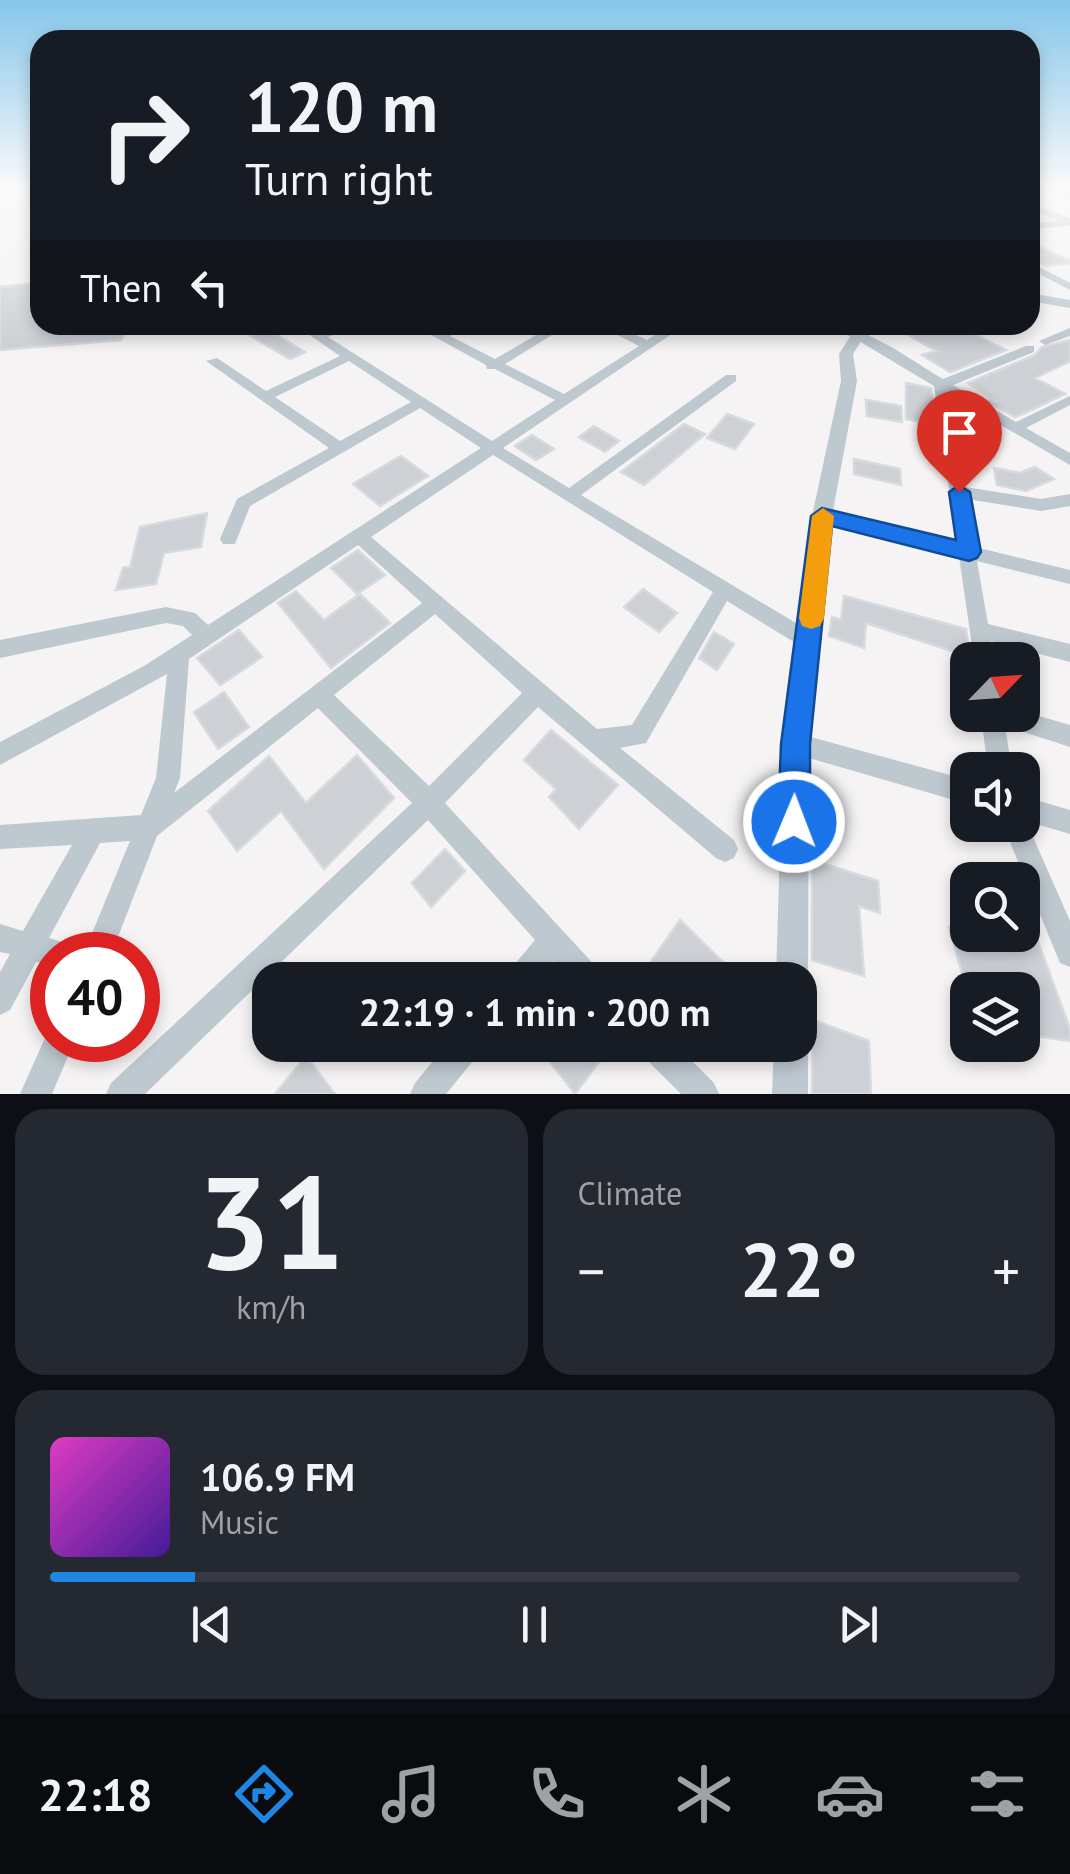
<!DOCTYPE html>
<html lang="en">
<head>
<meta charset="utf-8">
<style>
  body { margin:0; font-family:"PT Sans",sans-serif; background:#242831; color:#f1f3f6; height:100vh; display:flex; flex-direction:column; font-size:38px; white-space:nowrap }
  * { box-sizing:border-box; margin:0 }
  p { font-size:32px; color:#9ea1a6 }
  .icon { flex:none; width:55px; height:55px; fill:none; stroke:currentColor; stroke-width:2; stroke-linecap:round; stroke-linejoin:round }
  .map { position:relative; height:1094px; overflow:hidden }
  .panel { display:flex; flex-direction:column; gap:15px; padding:15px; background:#0d0f14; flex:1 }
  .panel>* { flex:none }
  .banner { position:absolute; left:30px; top:30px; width:1010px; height:305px; border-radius:30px; box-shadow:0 5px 15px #0003; background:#171b24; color:#f1f3f6; overflow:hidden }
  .needle { width:65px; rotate:65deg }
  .controls { position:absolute; left:950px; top:642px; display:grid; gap:20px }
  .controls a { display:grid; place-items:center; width:90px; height:90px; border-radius:20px; background:#171b24; box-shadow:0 5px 15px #0003; font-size:50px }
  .speed { position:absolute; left:30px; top:932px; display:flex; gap:20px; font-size:50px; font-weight:700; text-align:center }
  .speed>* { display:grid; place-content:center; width:130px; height:130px; border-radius:50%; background:#171b24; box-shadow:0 5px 15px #0003; line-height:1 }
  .speed .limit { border:15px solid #d22; background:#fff; color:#111 }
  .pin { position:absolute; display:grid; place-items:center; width:85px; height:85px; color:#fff; margin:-102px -42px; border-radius:50% 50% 50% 0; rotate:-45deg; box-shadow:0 0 10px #0007 }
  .pin .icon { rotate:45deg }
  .me { position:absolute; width:110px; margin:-55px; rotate:1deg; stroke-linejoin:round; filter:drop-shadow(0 0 8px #0008) }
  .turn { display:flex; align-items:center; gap:35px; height:210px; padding:0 50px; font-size:45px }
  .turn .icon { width:130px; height:130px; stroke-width:2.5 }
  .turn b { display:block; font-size:70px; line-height:85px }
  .then { display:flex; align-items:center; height:95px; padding:0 50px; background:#0003; gap:20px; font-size:38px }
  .big { font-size:75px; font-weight:700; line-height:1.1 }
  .panel .widget { flex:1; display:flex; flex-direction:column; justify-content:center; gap:15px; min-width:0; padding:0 35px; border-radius:30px; background:#242831 }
  .panel .dial { align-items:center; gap:0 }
  .dial b { font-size:130px; line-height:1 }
  .song { display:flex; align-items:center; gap:30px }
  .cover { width:120px; height:120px; border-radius:15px; background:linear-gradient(135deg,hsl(310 70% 55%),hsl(260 70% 35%)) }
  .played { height:10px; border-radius:5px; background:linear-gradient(90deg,#1e87e4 15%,#363941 15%) }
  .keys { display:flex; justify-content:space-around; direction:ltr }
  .heat { display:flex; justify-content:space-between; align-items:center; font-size:55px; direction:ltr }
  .panel .tiles { flex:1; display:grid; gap:15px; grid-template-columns:1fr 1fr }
  .widget:last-child { grid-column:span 2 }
  .trip { position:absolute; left:252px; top:962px; width:565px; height:100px; border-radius:30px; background:#171b24; box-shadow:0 5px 15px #0003; font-weight:700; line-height:100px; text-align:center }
  .tabs { display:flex; height:160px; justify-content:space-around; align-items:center; background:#090b0e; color:#9ea1a6 }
  .tabs .icon { width:70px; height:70px }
  .tabs .current { color:#1e87e4 }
  .tabs b { font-size:45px; color:#f1f3f6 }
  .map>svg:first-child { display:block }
  .building { fill:#cdd0d5; stroke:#d7dade; stroke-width:2.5 }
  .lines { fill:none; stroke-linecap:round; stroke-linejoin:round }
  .minor { fill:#bec8cf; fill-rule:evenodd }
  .tertiary { fill:#bec8cf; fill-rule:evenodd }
  .route { fill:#1a73e8; stroke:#114b97; stroke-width:2.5 }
  .slow { fill:#f59e0b }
</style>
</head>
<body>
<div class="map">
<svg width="1070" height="1094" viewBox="0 0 1070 1094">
  <rect width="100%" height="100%" fill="#f5f3f3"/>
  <path class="building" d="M1030 242 1070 261V263L1047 266 1030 258Z
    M40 283V325H129L121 340 0 350V287Z
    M930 325H956L1006 350 950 372 922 355 936 351 905 333Z
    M267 329 305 352 290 359 251 336Z
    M1070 340V361L1035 378 1065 394 1025 413 1015 417 985 400 997 402 968 383 1035 355 1042 347Z
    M906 383 931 388 935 425 906 419Z
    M866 400 901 406 902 422 867 416Z
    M957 404 995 426 971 437 959 429Z
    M727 414 754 424 735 449 707 438Z
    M684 424 705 434 644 485 621 472Z
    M594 426 619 441 605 452 579 437Z
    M532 435 554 449 536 460 515 446Z
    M401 456 428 476 380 506 353 484Z
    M854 459 900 469 901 485 854 474Z
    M1035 467 1054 479 1026 491 997 485 994 468 1020 473Z
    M207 513 201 547 164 553 156 584 116 590 123 568 130 567 140 527Z
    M358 550 385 575 357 594 331 568Z
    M643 589 677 613 659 632 624 607Z
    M296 591 324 620 360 594 390 623 331 668 278 603Z
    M844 596 966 629 970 657 866 623 864 648 829 636 832 617 841 620Z
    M239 630 262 657 220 685 197 658Z
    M714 632 734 644 717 670 699 658Z
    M224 692 249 727 218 749 194 712Z
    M551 730 618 785 579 829 549 797 556 789 524 760Z
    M357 755 394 798 324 869 281 811 237 851 208 811 269 756 306 803Z
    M445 849 465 871 431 907 412 883Z
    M812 860 878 881 880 913 859 906 864 976 812 960Z
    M680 920 732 971 726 980H638Z
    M949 927 968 929V935L1037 939 1070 1029V1041L1022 1034V990H967Z
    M813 1020 869 1041 871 1094H812Z
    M537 1045H612L575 1094Z
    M306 1056 335 1094H275Z"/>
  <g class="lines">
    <path class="minor" d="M1047 189H1059L1070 194V200Z
      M1070 219V225L1030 230V224Z
      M1030 262 1070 283V290L1030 269Z
      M295 325H309L319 331 338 325H355L328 337 492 441 555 400 495 369H487L486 365 413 325H428L441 331 455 325H470L450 336 495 359 553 325H568L505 364 564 394 639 346 598 325H614L647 340 671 325H685L503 448 569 488 726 375H736V381L581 495 816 635 819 641 816 647 809 650 802 647 727 601 646 743 620 748 734 840 738 849 734 858 725 862 716 858 538 707 445 803 599 970 603 980H570L553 961 538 980H506L510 970 535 940 428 820 145 1094H106L111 1083 412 803 318 708 157 836 111 955H83L130 841 100 843 49 938 72 945 76 955H52V966L36 962 10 1010 0 1015V972L10 954 0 952V924L23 931 72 845 0 849V825L141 815 156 778 167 674 0 765V742L144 666 192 635 183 626 166 623 0 658V640L166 607 195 613 208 625 481 448 420 408 250 506 235 544H223L220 539 237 499 329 448 206 361 217 358 266 391 340 356ZM349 361 411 402 340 441 275 397ZM493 455 713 592 632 725 597 729 371 537ZM358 545 422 603 174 793 180 778 189 659ZM435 614 522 693 429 786 334 695Z
      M824 325C867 325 907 358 943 379L1026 346H1034V352L953 385 1016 422 1070 396V405L1026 428 1070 453V465L949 395 965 487 1041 499 1070 494V506L1041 511 967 499 975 547 1070 570V584L977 561 988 624 1070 644V662L991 641 994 660H974L959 556 816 520 814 516 822 510 957 543 934 386 854 338Z
      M1070 328V336L1045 345 1039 341Z
      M1022 711 1070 725V747L1005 726 1012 770H988L981 715H1022Z
      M796 733 968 780V804L788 752 785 744 788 736Z
      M1022 796 1070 810V834L1026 821 1070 921V967L1060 963 1003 825H1022Z
      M52 1028V1040H75L52 1094H20L49 1029Z
      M446 1045H481L477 1056 446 1094H410L415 1083Z
      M639 1045H676L714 1083 719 1094H681L643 1056Z"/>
    <path class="tertiary" d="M1030 203 1070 218V225L1030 210Z
      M1030 293 1070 300V308L1030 301Z
      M873 325H893L863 338 853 354 857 381 832 516 809 744 808 980 800 993V980H776L783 744 812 516 841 381 839 354 853 332Z
      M800 1031 808 1045V1094H772L774 1045H800Z"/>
  </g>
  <linearGradient id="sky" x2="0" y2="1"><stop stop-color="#85c6ea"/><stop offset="0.55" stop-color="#fafafa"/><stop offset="1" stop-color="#fafafa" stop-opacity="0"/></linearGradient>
  <rect width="1070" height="342" fill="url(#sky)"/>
  <path class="route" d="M959 485 970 492 981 552 977 558 969 561 832 526 810 744V822L806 834 794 838 783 834 778 822 781 744 811 516 822 508 956 540 949 492Z"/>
  <path class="slow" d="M823 508 834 516 824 618 820 626 811 629 802 626 799 618 812 516Z"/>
</svg>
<div class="controls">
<a><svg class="needle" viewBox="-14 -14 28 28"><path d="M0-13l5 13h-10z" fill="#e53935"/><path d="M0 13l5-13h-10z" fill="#9ea1a6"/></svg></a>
<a><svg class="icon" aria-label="sound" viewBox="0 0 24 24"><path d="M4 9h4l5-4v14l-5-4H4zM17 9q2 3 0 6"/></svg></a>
<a><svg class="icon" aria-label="search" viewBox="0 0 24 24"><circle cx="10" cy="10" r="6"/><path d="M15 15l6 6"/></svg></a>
<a><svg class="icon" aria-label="layers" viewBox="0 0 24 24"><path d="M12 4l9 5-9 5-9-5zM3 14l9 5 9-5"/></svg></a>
</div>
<div class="speed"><div class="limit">40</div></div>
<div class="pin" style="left:959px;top:492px;background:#d93025"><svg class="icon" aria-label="arrive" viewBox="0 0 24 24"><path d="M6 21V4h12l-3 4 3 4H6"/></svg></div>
<svg class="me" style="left:794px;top:822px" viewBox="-20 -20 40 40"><circle r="17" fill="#1a73e8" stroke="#fff" stroke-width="3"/><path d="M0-11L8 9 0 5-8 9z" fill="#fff"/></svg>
<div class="trip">22:19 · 1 min · 200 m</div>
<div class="banner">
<div class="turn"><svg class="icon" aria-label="right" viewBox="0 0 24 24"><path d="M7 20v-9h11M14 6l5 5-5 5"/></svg><div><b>120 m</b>Turn right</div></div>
<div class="then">Then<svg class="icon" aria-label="left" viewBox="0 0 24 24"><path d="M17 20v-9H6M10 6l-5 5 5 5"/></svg></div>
</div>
</div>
<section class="panel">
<div class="tiles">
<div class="widget dial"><b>31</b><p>km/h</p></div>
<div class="widget"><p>Climate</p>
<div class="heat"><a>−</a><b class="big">22°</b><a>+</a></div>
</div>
<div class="widget">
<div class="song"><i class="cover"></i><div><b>106.9 FM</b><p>Music</p></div></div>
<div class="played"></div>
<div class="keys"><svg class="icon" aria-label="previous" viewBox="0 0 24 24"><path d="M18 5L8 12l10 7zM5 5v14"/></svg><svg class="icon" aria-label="pause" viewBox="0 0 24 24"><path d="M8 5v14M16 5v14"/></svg><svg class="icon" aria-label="next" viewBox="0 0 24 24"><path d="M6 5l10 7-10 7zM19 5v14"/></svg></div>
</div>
</div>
</section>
<nav class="tabs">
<b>22:18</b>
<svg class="icon current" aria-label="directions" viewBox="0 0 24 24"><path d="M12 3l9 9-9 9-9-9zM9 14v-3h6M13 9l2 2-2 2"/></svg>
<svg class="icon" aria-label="music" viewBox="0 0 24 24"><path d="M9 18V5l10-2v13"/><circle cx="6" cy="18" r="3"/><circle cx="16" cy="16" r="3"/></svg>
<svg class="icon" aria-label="phone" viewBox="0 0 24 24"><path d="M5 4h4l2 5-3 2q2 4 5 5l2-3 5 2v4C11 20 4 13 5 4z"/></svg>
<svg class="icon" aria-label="climate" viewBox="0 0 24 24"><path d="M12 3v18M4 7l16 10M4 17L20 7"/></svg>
<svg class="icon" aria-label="car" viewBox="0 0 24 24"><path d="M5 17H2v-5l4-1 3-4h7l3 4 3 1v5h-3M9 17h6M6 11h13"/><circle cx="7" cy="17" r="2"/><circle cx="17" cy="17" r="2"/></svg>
<svg class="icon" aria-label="filters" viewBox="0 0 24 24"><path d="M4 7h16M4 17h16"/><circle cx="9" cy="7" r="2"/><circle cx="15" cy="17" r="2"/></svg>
</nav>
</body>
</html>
